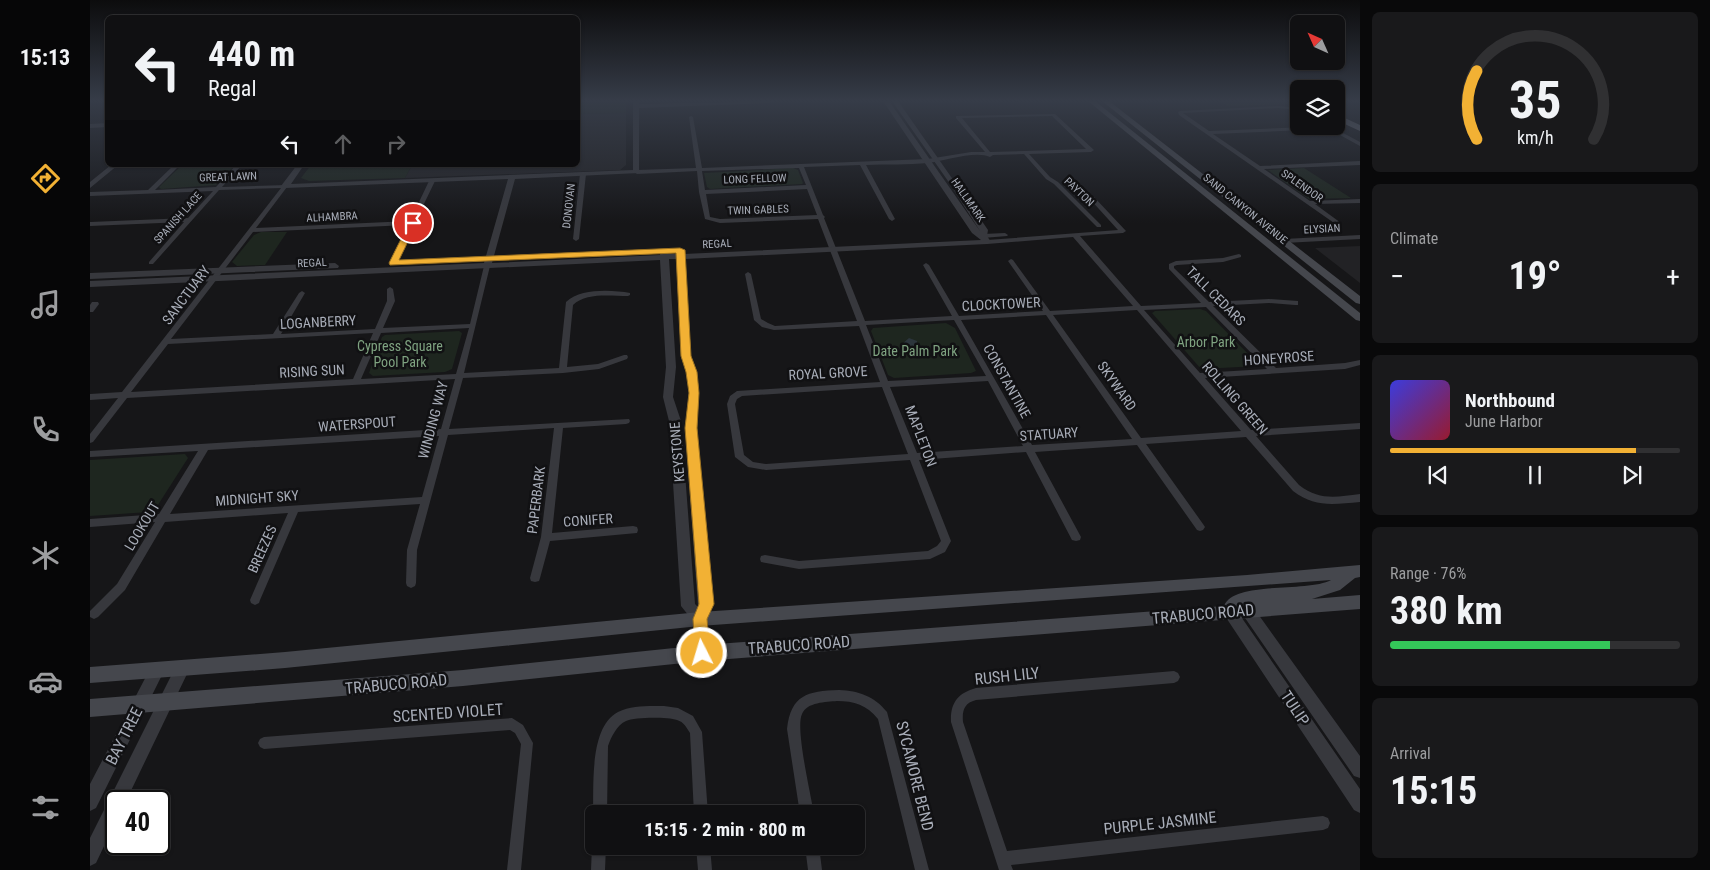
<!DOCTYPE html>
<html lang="en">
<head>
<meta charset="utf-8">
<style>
  body { margin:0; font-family:"Roboto Condensed",sans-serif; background:#19191b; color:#f1f3f6; height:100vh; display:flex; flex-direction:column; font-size:19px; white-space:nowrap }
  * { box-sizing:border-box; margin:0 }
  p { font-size:16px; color:#9c9d9f }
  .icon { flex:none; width:28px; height:28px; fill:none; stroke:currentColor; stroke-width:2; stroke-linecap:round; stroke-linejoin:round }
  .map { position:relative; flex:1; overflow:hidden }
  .panel { display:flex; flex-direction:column; gap:12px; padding:12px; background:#09090a; width:350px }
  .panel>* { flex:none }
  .top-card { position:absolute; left:15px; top:15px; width:475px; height:152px; border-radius:8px; box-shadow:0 1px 4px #0004,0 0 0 1px #303032; background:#101012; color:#f1f3f6; overflow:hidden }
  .needle { width:32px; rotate:315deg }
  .fabs { position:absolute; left:1200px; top:15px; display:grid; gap:10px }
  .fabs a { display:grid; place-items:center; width:55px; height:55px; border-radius:8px; background:#101012; box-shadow:0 1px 4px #0004,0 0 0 1px #303032; font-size:25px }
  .speed { position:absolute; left:15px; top:790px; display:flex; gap:10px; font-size:25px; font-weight:700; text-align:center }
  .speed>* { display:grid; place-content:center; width:65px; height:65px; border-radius:50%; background:#101012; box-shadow:0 1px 4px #0004,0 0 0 1px #303032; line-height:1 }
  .speed .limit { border:2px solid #111; border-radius:8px; background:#fff; color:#111 }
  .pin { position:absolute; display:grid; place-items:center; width:42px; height:42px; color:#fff; margin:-21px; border:2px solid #fff; border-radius:50%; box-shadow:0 1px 5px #0007 }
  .me { position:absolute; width:55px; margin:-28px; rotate:355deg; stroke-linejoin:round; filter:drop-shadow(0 0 4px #0008) }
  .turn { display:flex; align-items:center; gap:18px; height:105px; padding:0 20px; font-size:22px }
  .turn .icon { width:65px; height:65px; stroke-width:2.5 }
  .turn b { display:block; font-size:35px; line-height:42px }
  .lanes { display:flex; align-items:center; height:48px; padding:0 20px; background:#0003; justify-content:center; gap:25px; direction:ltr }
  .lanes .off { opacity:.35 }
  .big { font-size:38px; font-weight:700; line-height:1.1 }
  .panel .tile { flex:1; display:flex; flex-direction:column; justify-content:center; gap:8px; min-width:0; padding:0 18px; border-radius:8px; background:#19191b }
  .panel .dial { align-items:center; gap:0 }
  .dial svg { height:130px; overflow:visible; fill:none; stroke:#303032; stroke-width:7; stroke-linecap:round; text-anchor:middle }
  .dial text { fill:#f1f3f6; stroke:none }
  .song { display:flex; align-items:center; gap:15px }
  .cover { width:60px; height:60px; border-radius:8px; background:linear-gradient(135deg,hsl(240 70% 55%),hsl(350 70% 35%)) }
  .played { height:5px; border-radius:2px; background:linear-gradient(90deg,#f2b134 85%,#303032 85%) }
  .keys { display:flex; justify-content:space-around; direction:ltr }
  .heat { display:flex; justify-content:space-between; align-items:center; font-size:28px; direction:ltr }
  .charge { height:8px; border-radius:4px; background:linear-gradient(90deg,#34c759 76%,#303032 0) }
  .trip { position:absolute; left:495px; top:805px; width:280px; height:50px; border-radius:8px; background:#101012; box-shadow:0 1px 4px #0004,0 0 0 1px #303032; font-weight:700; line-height:50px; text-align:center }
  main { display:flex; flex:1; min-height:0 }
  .menu { display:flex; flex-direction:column; width:90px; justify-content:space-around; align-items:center; background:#060607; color:#9c9d9f }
  .menu .icon { width:35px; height:35px }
  .menu .selected { color:#f2b134 }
  .menu b { font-size:22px; color:#f1f3f6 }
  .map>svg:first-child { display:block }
  .built { fill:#222225 }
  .green { fill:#1e261f }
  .water { fill:#2c353c }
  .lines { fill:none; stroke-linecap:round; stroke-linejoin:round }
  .stream { stroke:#2c353c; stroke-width:1 }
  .minor { fill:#37383d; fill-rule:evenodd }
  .tertiary { fill:#37383d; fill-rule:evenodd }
  .secondary { fill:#45474d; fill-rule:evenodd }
  .motorway { fill:#63666e; fill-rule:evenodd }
  .route { fill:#f2b134; stroke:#9d7322 }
  .labels { text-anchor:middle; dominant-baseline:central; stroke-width:5; stroke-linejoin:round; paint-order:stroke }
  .far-street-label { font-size:11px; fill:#a8adb8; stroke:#111113 }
  .street-label { font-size:14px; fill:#a8adb8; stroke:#111113 }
  .park-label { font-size:14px; fill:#7fa381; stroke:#111113 }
  .near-street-label { font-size:16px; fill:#a8adb8; stroke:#111113 }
</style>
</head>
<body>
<main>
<nav class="menu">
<b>15:13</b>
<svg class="icon selected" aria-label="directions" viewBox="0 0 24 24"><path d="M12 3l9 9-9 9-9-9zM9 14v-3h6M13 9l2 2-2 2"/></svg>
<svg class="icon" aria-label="music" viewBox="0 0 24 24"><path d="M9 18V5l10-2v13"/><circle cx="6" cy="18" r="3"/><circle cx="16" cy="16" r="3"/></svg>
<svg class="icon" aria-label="phone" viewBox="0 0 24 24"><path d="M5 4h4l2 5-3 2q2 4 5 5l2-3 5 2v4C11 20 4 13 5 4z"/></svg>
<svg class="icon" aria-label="climate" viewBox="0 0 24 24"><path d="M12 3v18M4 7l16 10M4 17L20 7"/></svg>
<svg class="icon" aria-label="car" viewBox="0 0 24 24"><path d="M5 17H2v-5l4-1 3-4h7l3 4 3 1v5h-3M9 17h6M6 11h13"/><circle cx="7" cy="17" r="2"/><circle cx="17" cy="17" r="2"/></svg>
<svg class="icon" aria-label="filters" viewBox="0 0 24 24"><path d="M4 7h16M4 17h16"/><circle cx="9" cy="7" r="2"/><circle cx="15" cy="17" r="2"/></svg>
</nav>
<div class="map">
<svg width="1270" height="870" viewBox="0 0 1270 870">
  <rect width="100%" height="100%" fill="#161618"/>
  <path class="built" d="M536 113V165L530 170 315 178 322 165H488V114Z
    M1270 246V283L1225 248Z"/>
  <path class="green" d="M488 101H536V113L488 114Z
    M1127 101H1195L1201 104 1139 106Z
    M119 165 144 166 126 185 71 189 69 187 90 167Z
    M221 165H322L315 178 219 181 211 178Z
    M703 168 708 170 713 183 712 184 620 189 617 187 614 173Z
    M1214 168 1261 198 1219 199 1178 170Z
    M171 232H197L175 265 147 266 142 262 164 235Z
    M1110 309 1116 311 1168 364V366L1111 369 1062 313 1065 311Z
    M856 323 865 328 886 371 881 373 804 378 798 375 781 331 783 328Z
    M369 331 372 333 362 369 355 372 283 376 279 373 292 337 295 335Z
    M95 454 98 458 66 508 59 512 0 516V460Z"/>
  <path class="water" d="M819 338 827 341V344L841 351 835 356 811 345Z"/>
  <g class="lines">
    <path class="stream" d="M1265 101 1270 103"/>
    <path class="minor" d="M1188 106 1200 107 1209 110V113L1199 109 1188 108 1093 113 1119 131 1240 126 1270 142V146L1239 129 1123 134 1170 166 1270 161V165L1174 169 1220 201 1270 199V203L1225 204 1251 223V225H1247L1089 115 1088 112 1090 111Z
      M965 114 1004 150 1001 152 939 154 960 177 968 182 1011 225V227H1007L964 184 956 179 934 154 903 155 900 157C886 150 854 161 838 163 818 165 796 164 776 165L805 219 802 221 799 219 770 165 714 167 733 215 735 217 734 218 775 321 862 316 833 265 836 263 839 265 869 316 953 311 918 261 921 259 923 260 960 311 1043 306 983 237 897 244 894 242 897 240 1028 230 999 198 1004 197 1036 231 1033 233 990 236 1051 306 1111 303 1079 269V264L1086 261 1133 258 1149 254 1151 255V257L1133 262 1087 265 1084 266V268L1119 302 1179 299 1208 301V305H1205L1179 303 1123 306 1186 368 1255 363 1270 360V365L1255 369 1115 378 1161 430 1270 423V429L1166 436 1209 485C1230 501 1246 497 1270 494V502C1244 504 1225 508 1203 491L1156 437 1056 444 1113 524 1115 527 1113 530 1110 531 1107 530 1047 445 945 452 991 537 990 540 986 541 982 540 936 452 829 460 861 541 855 552 840 559 709 569 671 562 670 559 671 556 675 555 709 561 838 551 847 546 851 541 820 460 676 470 658 467 645 457 637 404 640 396 647 391 790 382 769 326 684 330 672 327 664 320 655 274 658 272 661 274 671 319 678 323 685 326 767 321 728 219 630 223 615 219 609 192 607 171 547 174 544 172 547 170 606 168 599 117 601 116 603 117 612 168 838 159 881 152H895L866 118V116ZM962 116 996 149 900 152 872 118ZM709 168 716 185 615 190 612 171ZM717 189 727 215 630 219 620 217 616 194ZM1116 307 1177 369 1110 373 1054 310ZM1047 310 1151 431 1051 438 963 315ZM956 315 1042 439 942 445 871 320ZM864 320 896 376 798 381 776 325ZM898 381 933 446 827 453 800 387ZM792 387 818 454 676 464 663 462 654 455 645 404 647 399 652 396Z
      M84 165H90L65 190 126 187 146 165H152L132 187 197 185V187L166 228 320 221 339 181 342 179 345 181 305 264H301L300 263 318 225 163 232 81 339 183 334 209 293 212 291 215 293 191 334 285 329 297 301V289L300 287 303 289 305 301 293 328 380 324 394 266 397 264 400 266 374 373 469 368 476 302C491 288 522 290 540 293V295L538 296C521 296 496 292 483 305L477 367 508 364 534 355H537L538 357 537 359 509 369 473 373 373 378 359 429 539 419 540 421 539 423 536 424 473 428 462 533 543 526 547 527 548 530 547 533 460 541 450 578 449 581 445 582 441 581 440 578 451 537 464 428 358 435 327 550 326 583 325 586 321 588 317 586 316 583 317 550 330 504 208 512 170 600 169 603 165 605 161 603 160 600 198 513 75 522 35 590 8 617 4 619 0 617V611L27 584 65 522 0 527V519L69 514 108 451 0 457V451L351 429 365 379 37 398 3 442 0 443V434L28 398 0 400V394L32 392 191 188 129 190 63 264H59V262L94 222 0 226V222L98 218 123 191 0 196V192L58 190ZM379 328 366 374 271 379 291 333ZM283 333 263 379 41 392 78 344ZM349 436 332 497 80 514 118 450Z
      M493 172 496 174 489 239 486 241 483 239 490 174Z
      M915 233 918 235 917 236 893 238 890 236 893 234Z
      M1270 235V239L1194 243 1191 241 1194 239Z
      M2 302H8L9 304 3 312H0V305Z
      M1084 671 1088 673 1090 677 1088 681 1084 683 886 700C874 703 872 711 873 722L917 851 1233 816 1238 818 1240 823 1238 828 1233 830 921 865 923 870H909L861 722C860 703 868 693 886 688Z
      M749 690C769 691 784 696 797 712L839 870H825L788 719C777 705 764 701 747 701 736 702 717 702 712 714 705 728 721 795 724 814H710L697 729C701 695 717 691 749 690Z
      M574 706 588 708 603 716 612 732 618 814H604L600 733C596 727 594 722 587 720 577 717 545 717 536 721 527 725 521 737 518 746L517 814H504V815L503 814C504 786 499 727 528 712 542 705 559 706 574 706Z
      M422 718 433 725 443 743 431 870H417L431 744 425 733 420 730 174 749 170 747 168 743 170 739 174 737Z
      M504 842V846H516L515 870H501L502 846Z
      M606 846H620L622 870H608Z
      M715 846H729L732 870H718Z"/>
    <path class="tertiary" d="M543 101H549V104L683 101 680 103 549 108V173L425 179 402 263 570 255 571 250H577L578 254H586L587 249H593L594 254 891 240 882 233 793 101H799L890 231 858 181 802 101H808L887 214 898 230 897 236 901 242 897 244 595 259 601 356 607 372 609 393 607 428 623 604 617 619 620 653 618 658 613 660 608 658 606 653 603 621 591 606 579 421 573 397 576 367 570 260 0 287V281L394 263 418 179 195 188 191 186 207 165H214L201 184 543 170ZM579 259H586L591 356 597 372 599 393 595 428 608 607 605 604 591 421 583 397 586 367Z
      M18 123V127L0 128V124Z
      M21 165H28L0 188V182Z
      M245 263 249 266 248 268 0 279V273Z
      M1158 605 1163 607 1270 756V778L1264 776 1153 615 1151 611 1153 607Z
      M1140 606 1145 608 1270 789V813L1264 810 1135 616 1133 612 1135 608Z
      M92 662 97 664 99 669 97 674 36 801H26V821L6 863 0 866V838L87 664Z
      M67 663 72 665 75 670 72 675 6 808 0 811V784L62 665Z"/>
    <path class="secondary" d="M998 101H1005L1270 313V321L1266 320Z
      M1012 101H1019L1270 296V304L1266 303Z
      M1270 565V577L1265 578 1250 590 1222 599 1270 595V609L613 661 373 686 0 717V699L373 670 613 645 1134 606C1144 580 1217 593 1241 580L610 626 195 668 0 683V667L195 652 610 612 1157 575Z"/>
    <path class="motorway" d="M1246 114 1270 125V131L1246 120Z"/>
  </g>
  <linearGradient id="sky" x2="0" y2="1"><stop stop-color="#0c0c0d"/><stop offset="0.45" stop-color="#363c48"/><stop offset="1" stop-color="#363c48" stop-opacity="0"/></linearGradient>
  <rect width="1270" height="223" fill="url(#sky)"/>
  <path class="route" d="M323 221 327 223 309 260 590 248 595 250 601 356 607 372 609 393 607 428 624 604 617 619 620 653 618 658 612 660 607 658 605 653 603 619 609 604 595 428 599 393 596 372 591 356 586 253 300 265 299 263 319 223Z"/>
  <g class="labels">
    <g class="far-street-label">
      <text transform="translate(138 177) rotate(-2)">GREAT LAWN</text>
      <text transform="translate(665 179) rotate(-2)">LONG FELLOW</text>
      <text transform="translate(1212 186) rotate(35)">SPLENDOR</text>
      <text transform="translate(989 192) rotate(44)">PAYTON</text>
      <text transform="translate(878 200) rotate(55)">HALLMARK</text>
      <text transform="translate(479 206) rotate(-84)">DONOVAN</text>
      <text transform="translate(1155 209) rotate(39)">SAND CANYON AVENUE</text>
      <text transform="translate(668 210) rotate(-2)">TWIN GABLES</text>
      <text transform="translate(242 217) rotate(-3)">ALHAMBRA</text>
      <text transform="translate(88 218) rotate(-48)">SPANISH LACE</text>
      <text transform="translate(1232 229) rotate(-3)">ELYSIAN</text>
      <text transform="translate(627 244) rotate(-3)">REGAL</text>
      <text transform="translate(222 263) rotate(-3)">REGAL</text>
    </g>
    <g class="street-label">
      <text transform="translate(96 295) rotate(-53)">SANCTUARY</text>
      <text transform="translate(1126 296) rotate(45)">TALL CEDARS</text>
      <text transform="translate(911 304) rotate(-3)">CLOCKTOWER</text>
      <text transform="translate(228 322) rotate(-3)">LOGANBERRY</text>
      <text transform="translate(1189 358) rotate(-4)">HONEYROSE</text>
      <text transform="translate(222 371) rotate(-3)">RISING SUN</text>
      <text transform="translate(738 373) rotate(-3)">ROYAL GROVE</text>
      <text transform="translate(917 381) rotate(61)">CONSTANTINE</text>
      <text transform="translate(1027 386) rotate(55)">SKYWARD</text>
      <text transform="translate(1145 398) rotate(49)">ROLLING GREEN</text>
      <text transform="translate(343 420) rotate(-75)">WINDING WAY</text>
      <text transform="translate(267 424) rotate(-4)">WATERSPOUT</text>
      <text transform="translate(959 434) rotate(-4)">STATUARY</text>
      <text transform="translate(831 436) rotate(69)">MAPLETON</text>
      <text transform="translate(587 452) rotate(-95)">KEYSTONE</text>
      <text transform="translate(167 498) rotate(-4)">MIDNIGHT SKY</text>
      <text transform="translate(446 500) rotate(-83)">PAPERBARK</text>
      <text transform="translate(498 520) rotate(-4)">CONIFER</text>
      <text transform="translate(52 526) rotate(-59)">LOOKOUT</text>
      <text transform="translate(172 549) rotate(-66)">BREEZES</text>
    </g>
    <g class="park-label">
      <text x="1116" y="342">Arbor Park</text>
      <text x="310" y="346">Cypress Square<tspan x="310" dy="16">Pool Park</tspan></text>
      <text x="825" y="351">Date Palm Park</text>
    </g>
    <g class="near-street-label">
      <text transform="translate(1113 614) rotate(-5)">TRABUCO ROAD</text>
      <text transform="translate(709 645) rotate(-4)">TRABUCO ROAD</text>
      <text transform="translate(917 676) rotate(-6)">RUSH LILY</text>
      <text transform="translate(306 684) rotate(-5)">TRABUCO ROAD</text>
      <text transform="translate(1205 708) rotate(56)">TULIP</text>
      <text transform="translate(358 713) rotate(-4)">SCENTED VIOLET</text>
      <text transform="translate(34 736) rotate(-63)">BAY TREE</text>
      <text transform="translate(825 776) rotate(76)">SYCAMORE BEND</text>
      <text transform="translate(1070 823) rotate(-6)">PURPLE JASMINE</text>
    </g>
  </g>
</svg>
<div class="fabs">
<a><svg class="needle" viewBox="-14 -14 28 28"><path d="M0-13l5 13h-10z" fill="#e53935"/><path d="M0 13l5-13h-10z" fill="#9c9d9f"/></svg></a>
<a><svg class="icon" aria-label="layers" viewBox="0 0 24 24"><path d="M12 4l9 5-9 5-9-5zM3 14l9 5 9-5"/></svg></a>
</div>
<div class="speed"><div class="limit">40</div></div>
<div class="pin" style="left:323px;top:223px;background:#d93025"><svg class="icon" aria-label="arrive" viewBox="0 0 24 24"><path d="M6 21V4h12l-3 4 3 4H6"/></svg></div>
<svg class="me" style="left:612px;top:653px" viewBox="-20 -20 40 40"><circle r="17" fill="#f2b134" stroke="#fff" stroke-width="3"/><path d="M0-11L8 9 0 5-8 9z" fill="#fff"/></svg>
<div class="trip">15:15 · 2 min · 800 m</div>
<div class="top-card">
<div class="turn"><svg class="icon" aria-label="left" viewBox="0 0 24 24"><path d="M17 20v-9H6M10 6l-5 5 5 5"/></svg><div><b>440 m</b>Regal</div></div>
<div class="lanes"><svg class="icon" aria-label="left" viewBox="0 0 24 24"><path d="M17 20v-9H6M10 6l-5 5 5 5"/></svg><svg class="icon off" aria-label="ahead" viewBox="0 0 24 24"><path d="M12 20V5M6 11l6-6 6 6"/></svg><svg class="icon off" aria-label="right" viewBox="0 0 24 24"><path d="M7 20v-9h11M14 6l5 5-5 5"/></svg></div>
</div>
</div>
<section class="panel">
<div class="tile dial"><svg viewBox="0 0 100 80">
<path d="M14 69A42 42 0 1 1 86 69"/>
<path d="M14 69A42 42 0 0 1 14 27" stroke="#f2b134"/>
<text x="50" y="56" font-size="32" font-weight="700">35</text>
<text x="50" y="72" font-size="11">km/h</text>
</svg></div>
<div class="tile"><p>Climate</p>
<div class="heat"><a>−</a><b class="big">19°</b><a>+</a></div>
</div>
<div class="tile">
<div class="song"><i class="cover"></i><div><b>Northbound</b><p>June Harbor</p></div></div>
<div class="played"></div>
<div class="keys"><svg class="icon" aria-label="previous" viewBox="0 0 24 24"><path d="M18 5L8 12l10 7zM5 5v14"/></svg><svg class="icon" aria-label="pause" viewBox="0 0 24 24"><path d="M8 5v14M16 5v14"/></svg><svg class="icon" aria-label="next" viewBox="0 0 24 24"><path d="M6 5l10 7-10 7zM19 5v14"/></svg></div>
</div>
<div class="tile"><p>Range · 76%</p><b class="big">380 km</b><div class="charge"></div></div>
<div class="tile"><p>Arrival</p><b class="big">15:15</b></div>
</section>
</main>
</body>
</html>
